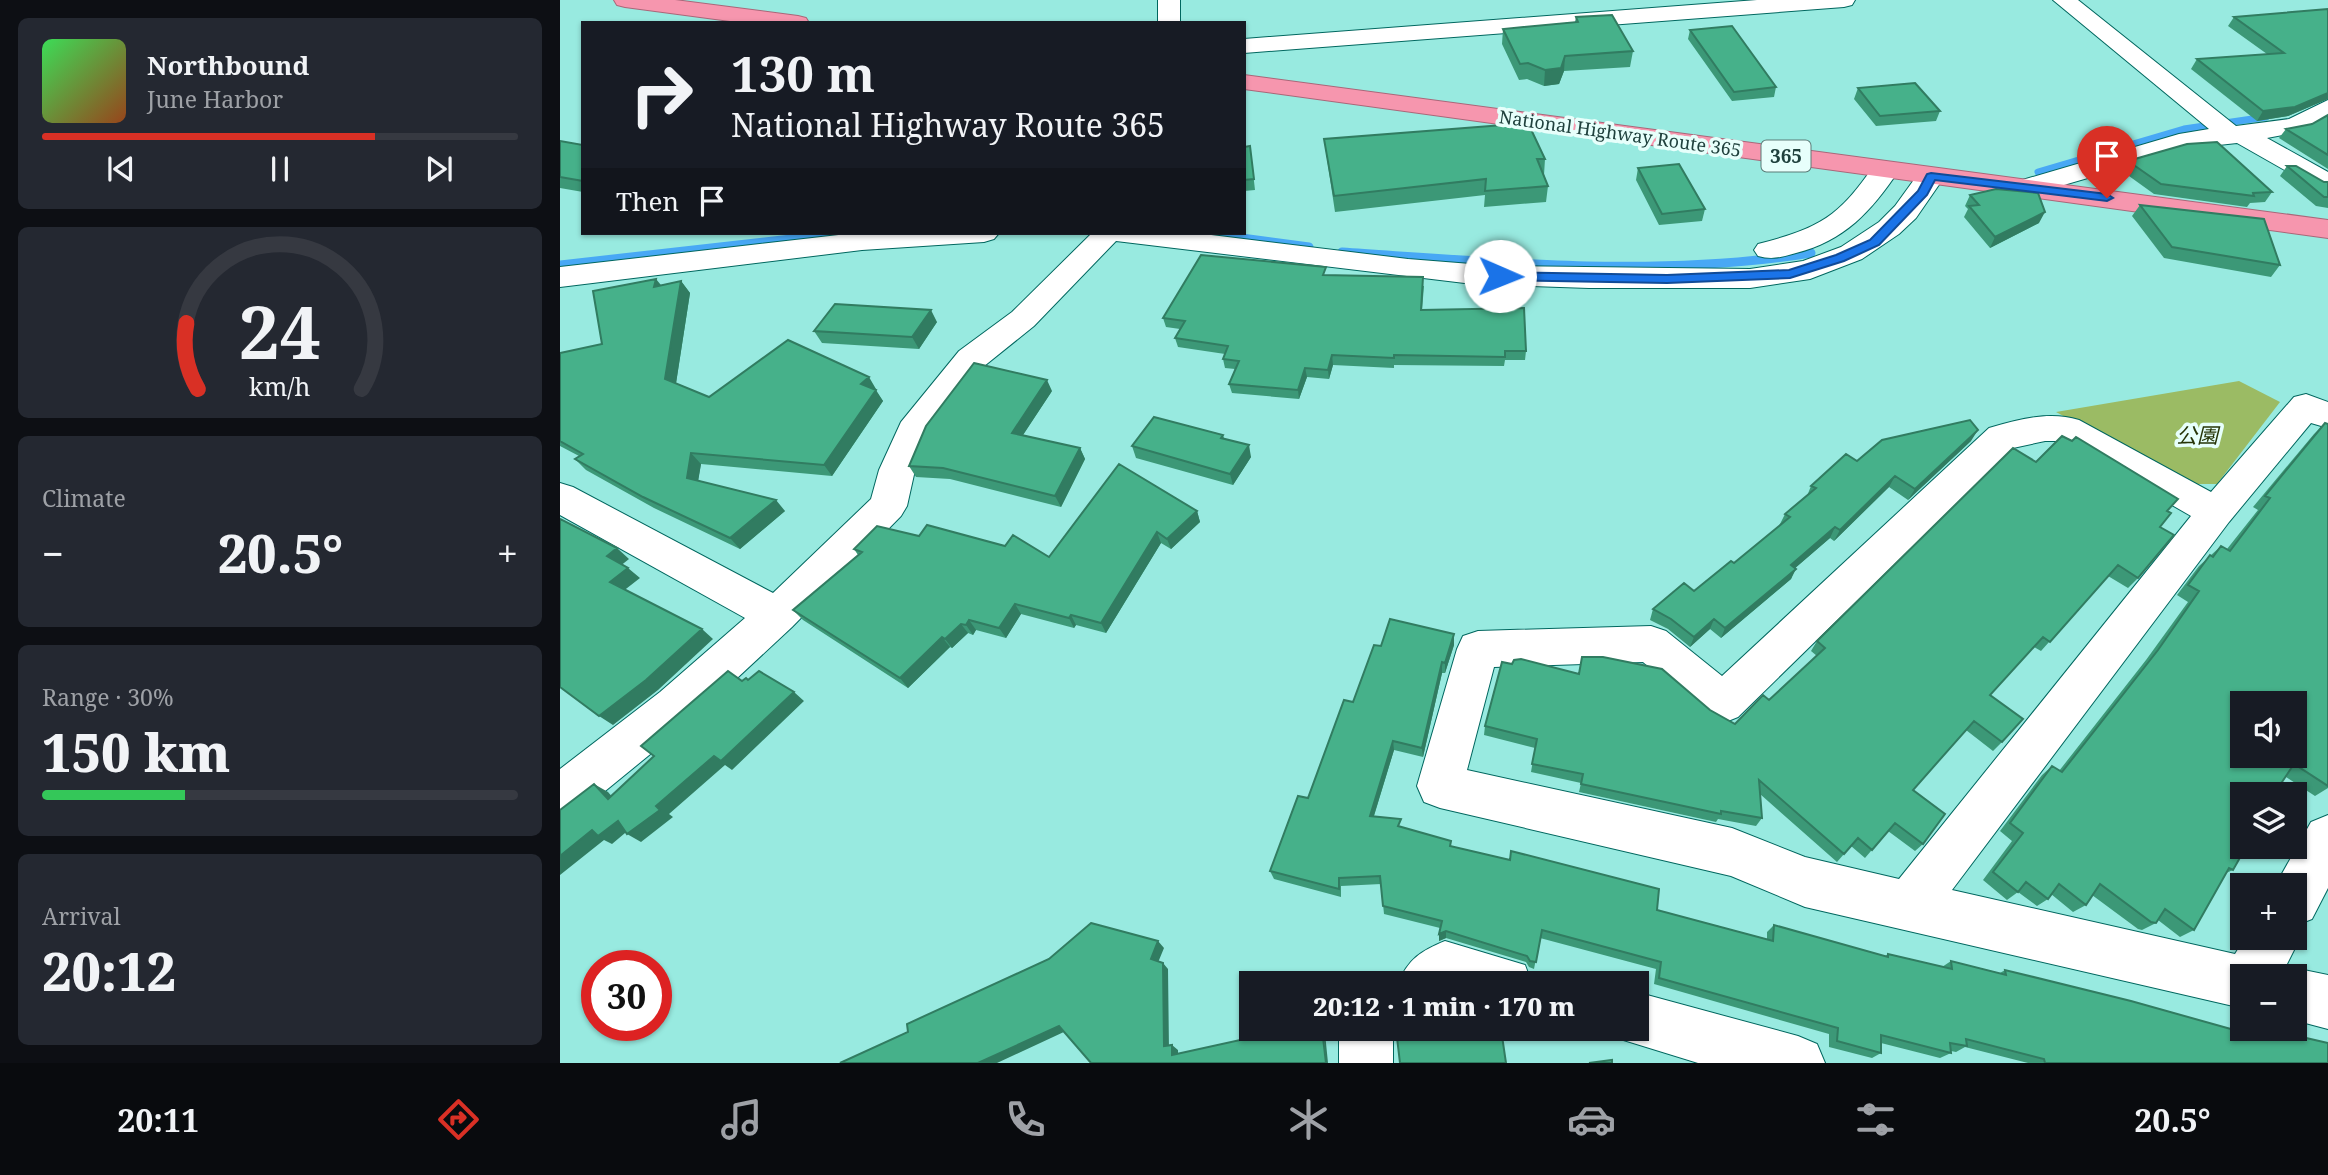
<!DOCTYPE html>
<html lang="en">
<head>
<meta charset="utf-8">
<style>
  body { margin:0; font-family:"Noto Serif","Noto Sans JP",serif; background:#242831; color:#f1f3f6; height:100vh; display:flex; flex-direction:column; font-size:26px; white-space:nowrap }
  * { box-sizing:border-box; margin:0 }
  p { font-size:23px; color:#9ea1a6 }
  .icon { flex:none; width:38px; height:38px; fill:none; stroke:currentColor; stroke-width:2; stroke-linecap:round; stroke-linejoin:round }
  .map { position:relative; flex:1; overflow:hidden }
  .side { display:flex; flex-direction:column; gap:18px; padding:18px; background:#0d0f14; width:560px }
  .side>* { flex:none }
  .guide { position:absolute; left:21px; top:21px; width:665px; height:214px; border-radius:0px; box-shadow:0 2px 5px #0004; background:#171b24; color:#f1f3f6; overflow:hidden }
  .tools { position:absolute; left:1670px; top:691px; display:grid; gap:14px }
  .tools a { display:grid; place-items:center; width:77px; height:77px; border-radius:0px; background:#171b24; box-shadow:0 2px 5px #0004; font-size:35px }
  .speed { position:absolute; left:21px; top:950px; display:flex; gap:14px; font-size:35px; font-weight:700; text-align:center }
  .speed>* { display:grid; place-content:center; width:91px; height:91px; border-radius:50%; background:#171b24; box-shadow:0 2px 5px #0004; line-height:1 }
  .speed .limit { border:10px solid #d22; background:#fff; color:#111 }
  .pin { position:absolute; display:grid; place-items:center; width:60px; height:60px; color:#fff; margin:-72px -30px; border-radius:50% 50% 50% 0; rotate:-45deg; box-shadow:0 0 7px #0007 }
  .pin .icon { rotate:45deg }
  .me { position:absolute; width:77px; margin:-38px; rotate:91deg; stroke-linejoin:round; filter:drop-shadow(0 0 5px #0008) }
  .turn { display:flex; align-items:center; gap:24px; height:147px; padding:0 35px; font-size:32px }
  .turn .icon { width:91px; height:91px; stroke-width:2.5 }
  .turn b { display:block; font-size:49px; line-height:60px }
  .then { display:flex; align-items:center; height:66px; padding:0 35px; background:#0003; gap:14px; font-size:26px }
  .big { font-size:52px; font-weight:800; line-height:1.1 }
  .side .card { flex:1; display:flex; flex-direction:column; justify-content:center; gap:10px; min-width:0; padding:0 24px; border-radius:10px; background:#242831 }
  .side .dial { align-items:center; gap:0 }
  .dial svg { height:182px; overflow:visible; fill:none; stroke:#363941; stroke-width:7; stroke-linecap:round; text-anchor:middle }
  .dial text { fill:#f1f3f6; stroke:none }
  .song { display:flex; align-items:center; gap:21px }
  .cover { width:84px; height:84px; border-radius:10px; background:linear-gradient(135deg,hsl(130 70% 55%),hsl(20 70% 35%)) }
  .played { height:7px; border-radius:4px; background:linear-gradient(90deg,#d93025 70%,#363941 70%) }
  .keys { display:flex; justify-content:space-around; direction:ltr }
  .heat { display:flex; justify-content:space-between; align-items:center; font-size:38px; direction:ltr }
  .charge { height:10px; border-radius:5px; background:linear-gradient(90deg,#34c759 30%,#363941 0) }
  .trip { position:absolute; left:679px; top:971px; width:410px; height:70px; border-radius:0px; background:#171b24; box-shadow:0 2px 5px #0004; font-weight:800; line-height:70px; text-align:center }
  .tabs { display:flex; height:112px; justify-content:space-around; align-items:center; background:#090b0e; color:#9ea1a6 }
  .tabs .icon { width:49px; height:49px }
  .tabs .selected { color:#d93025 }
  .tabs b { font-size:32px; color:#f1f3f6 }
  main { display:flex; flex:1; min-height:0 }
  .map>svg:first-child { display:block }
  .green { fill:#9bbb64 }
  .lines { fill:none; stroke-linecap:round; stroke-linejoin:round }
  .stream-far1 { stroke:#48a8f5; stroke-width:7 }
  .stream { stroke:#48a8f5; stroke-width:9 }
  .minor-casing { stroke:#00675f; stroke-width:2 }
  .trunk-casing { stroke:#a96779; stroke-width:2 }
  .minor { fill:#fff; fill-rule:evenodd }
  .trunk { fill:#f696ae; fill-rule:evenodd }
  .wall { fill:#3c9877 }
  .shaded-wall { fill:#317c61 }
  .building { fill:#46b18a; stroke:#317c61; stroke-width:2; fill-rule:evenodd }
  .route { fill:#1a73e8; stroke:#114b97; stroke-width:2 }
  .labels { text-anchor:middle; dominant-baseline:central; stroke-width:7; stroke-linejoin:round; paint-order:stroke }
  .far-street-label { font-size:18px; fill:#1f413d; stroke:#e7fffb }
  .shield { fill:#e7fffb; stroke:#5b7a76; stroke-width:2 }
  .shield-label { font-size:19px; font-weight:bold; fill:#1f413d }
  .park-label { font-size:21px; font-style:italic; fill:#263407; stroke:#e7fffb }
</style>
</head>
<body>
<main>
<section class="side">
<div class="card">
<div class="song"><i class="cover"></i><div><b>Northbound</b><p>June Harbor</p></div></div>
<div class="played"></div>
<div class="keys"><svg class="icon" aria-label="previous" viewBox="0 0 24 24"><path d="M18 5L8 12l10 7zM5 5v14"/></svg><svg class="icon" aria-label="pause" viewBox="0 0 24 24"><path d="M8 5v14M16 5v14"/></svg><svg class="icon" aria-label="next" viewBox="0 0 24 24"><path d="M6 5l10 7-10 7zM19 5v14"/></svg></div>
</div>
<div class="card dial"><svg viewBox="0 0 100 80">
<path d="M14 69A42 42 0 1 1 86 69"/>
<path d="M14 69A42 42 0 0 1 9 40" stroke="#d93025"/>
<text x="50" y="56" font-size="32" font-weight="700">24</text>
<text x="50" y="72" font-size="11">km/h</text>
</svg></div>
<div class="card"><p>Climate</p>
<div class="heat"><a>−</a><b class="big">20.5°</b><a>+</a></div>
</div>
<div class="card"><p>Range · 30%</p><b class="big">150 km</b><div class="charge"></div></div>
<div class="card"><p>Arrival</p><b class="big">20:12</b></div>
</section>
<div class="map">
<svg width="1768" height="1063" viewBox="0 0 1768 1063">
  <rect width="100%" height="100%" fill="#98eae0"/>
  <path class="green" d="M1679 381 1720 402 1657 484H1630L1496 412Z"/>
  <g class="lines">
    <path class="stream-far1" d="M1478 172 1624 129 1706 117"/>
    <path class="stream" d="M644 233 749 247
      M782 252C935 262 1099 278 1251 253
      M0 265 284 233"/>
    <g class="minor-casing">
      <path id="minor" d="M598 0H620V23H598Z
        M1197 0H1295L1292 5 1284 7 684 53V39Z
        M1493 0H1518L1676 126 1729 119 1768 100V118L1744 131 1707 138 1768 172V191L1758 189 1677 143 1631 148 1469 195 1459 193 1455 187 1459 181 1619 134 1649 129Z
        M1325 162 1335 164 1339 170C1312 211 1284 241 1236 253 1223 257 1212 260 1198 256L1194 250 1198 244C1260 228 1279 217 1315 164Z
        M1371 168 1381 170 1385 176 1356 218 1339 234 1302 259 1250 279 1190 288H1029L913 284 556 241 474 326 423 367 370 436 355 470 347 506 341 516 232 627 132 720 17 814 0 820V769L100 692 185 618 0 515V483L13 487 213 593 311 499 319 470 341 422 399 351 452 312 532 233H635L848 259 936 266 1190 269 1243 261 1281 247 1319 222 1335 206 1361 170Z
        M296 233H439L434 239 424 242 302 250 0 287V267Z
        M1746 394 1768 402V428L1751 423 1669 522 1392 890 1675 954 1685 938H1734V886H1715L1751 822 1768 815V888L1752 919 1734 926 1740 938 1723 972 1734 968 1768 975V1029L1734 1020V976H1682V1008L1245 907 1171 876 880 808 864 802 857 786 897 649 903 636 918 631 1091 626 1106 631 1162 676 1429 428C1459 419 1490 411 1519 420L1651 492 1734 397ZM1485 441H1501L1631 516 1339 879 1245 857 1172 828 907 770 934 667 1083 662 1148 717 1163 723 1178 717 1453 448Z
        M885 941 965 965 972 984H838C848 959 861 951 885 941Z
        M1076 992 1238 1036 1257 1044 1265 1063H1138L1057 1038 1053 1029H1076Z
        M779 1029H833V1063H779Z"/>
    </g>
    <g class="trunk-casing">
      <path id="trunk" d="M54 0H115L238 16 246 18 249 23H185L65 7 57 5Z
        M684 75 1768 220V238L684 89Z"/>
    </g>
    <use href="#minor" class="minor"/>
    <use href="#trunk" class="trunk"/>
  </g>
  <path class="wall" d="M1768 9V99L1728 116 1697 121 1631 69 1637 59 1707 54 1668 26 1674 17Z
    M1016 17 1073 51 1070 67 1004 71 999 84 984 86 967 79 959 80 942 44 943 29 1015 22Z
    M1130 30 1216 87 1214 97 1172 101 1128 39Z
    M1298 88 1380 111 1376 121 1316 126 1294 99Z
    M1768 115V169L1719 138 1726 129 1752 124Z
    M764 139 985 159 984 175 988 186 986 202 924 207 925 195 775 212Z
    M0 141 23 145V192L0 188Z
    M690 146 695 190 684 191V147Z
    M1568 161 1712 192 1705 202 1690 203 1687 207 1594 194 1562 171Z
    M1727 166 1764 182H1768V208L1756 206 1720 176Z
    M1078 168 1145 209 1142 221 1099 225 1076 180Z
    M1410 195 1479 223 1430 248 1404 217 1408 209 1405 206Z
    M1580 205 1720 265 1711 277 1604 258 1572 216Z
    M767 275 864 286 862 310 966 351 965 360H945L944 366 834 365V368L773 365 769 379 747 377 739 399 672 393 669 384 675 369 665 368 663 359 665 354 618 347 615 338 620 329 606 327 603 318Z
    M121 281 130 293 116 383 149 397 316 389 315 390 323 401 272 476 141 464 138 480 225 511 180 549 94 508 26 470 15 459 19 456 0 446V353L42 344 101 285Z
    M377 322 359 349 262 343 254 331Z
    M492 391 463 435 520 448 525 459 501 507 390 479 356 477 349 466Z
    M1765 423 1768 424V788L1755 796 1726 777 1682 794 1673 870 1666 873 1634 930 1620 937 1598 920 1596 923 1582 930 1578 929 1532 895 1526 905 1513 912 1491 894 1488 899 1477 906 1458 892 1447 900 1423 880 1452 841 1440 831 1482 775 1492 766 1499 771 1586 660 1628 602 1617 595 1639 566 1661 546 1667 549 1698 510 1693 507 1754 434Z
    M663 435 664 438 691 457 673 485 576 458 572 446Z
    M1411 441 1348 500 1329 487 1274 541 1270 538 1235 568 1231 579 1161 638 1150 629 1130 647 1108 629 1090 620 1093 609 1134 591 1174 563 1221 525 1220 524 1225 514 1247 496 1251 486 1297 461Z
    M1476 462 1607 511 1578 578 1568 588 1548 576 1481 651 1474 647 1430 695 1442 742 1433 751 1406 730 1353 790 1363 844 1355 851 1328 831 1305 858 1291 846 1277 862 1200 794 1202 818 1196 826 1158 819 1156 822 1019 792 1021 783 971 772 975 748 924 735 925 726 1150 710 1175 724 1209 700 1257 656 1251 651 1257 641Z
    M637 511 640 522 611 549 601 543 546 633 516 625 514 628 461 614 446 638 416 630 413 635 408 633 392 648 390 647 348 688 243 620 233 610 298 555 294 549 359 536 489 557Z
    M894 645 885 673H882L863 757 834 750 814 816 891 846 1097 910 1207 939V932L1214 925 1325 956 1328 954 1382 967 1391 961 1440 973 1445 970 1684 1033 1695 1029H1707L1768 1063H1468L1405 1047 1396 1052 1391 1051V1053L1380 1058 1321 1043V1053L1312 1058 1269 1047V1034L1094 984 1096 969 980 938 974 969 969 967 966 962 886 938 879 941 880 928 824 914 821 884 781 886V897L714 879 710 871 748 798 821 646Z"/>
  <path class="shaded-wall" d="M1005 56 1004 71 999 84 984 86 985 70Z
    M1768 93V99L1728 116 1697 121 1703 111Z
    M1485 212 1479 223 1430 248 1435 237Z
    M96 279 105 290 94 287Z
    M121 281 130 293 115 390 105 379Z
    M371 310 377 322 359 349 352 337Z
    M772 355 773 365 769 379 768 370Z
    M745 368 747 377 739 399 738 390Z
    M309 377 316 389 308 395 301 384Z
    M487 380 492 391 457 444 452 433Z
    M316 390 323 401 272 476 264 465Z
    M1418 430 1411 441 1348 500 1355 489Z
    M689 445 691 457 673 485 670 474Z
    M520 448 525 459 501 507 495 496Z
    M131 453 141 464 137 488 127 478Z
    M1335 476 1329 487 1274 541 1280 530Z
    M216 500 225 511 180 549 170 538Z
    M637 511 640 522 611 549 607 539Z
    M1275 527 1270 538 1226 576 1231 565Z
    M597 532 601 543 546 633 541 623Z
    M57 548 69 559 59 567 47 556Z
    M68 568 80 578 62 592 50 582Z
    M1236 569 1231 579 1161 638 1165 628Z
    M455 604 461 614 446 638 439 628Z
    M511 615 516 625 514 628 509 618Z
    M1154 619 1150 629 1130 647 1134 637Z
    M409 620 416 630 413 635 406 625Z
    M401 624 408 633 392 648 385 639Z
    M142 629 153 639 98 690 53 725 39 716Z
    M894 634V645L885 673V663Z
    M382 637 390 647 348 688 340 678Z
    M882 662V673L863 757 862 748Z
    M234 692 244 701 172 770 165 765 109 814 113 817 81 842 67 834 96 806 154 756Z
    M833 741 834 750 811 825 810 816Z
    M34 784 48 792 61 807 48 799Z
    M58 821 71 828 52 844 44 840 0 875V856L32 830Z
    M886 931V938L879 941V934Z
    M598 941 604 948 597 965 591 959Z
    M603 963 608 969 609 1051 604 1046Z
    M499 1026 506 1031 437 1063H418Z
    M763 1029 765 1033 768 1063H766Z
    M612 1045 618 1050V1060L612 1055Z"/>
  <path class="building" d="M1768 9V93L1735 107 1703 111 1637 59 1724 53 1674 17Z
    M1052 15 1073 51 1005 56 1001 68 985 70 968 63 960 64 943 29 1018 22 1016 17Z
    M1172 26 1216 87 1174 92 1130 30Z
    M1355 83 1380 111 1320 116 1298 88Z
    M1768 115V155L1726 129 1752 124Z
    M968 123 985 159H977L988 186 925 191 926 179 774 196 764 139Z
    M0 141 23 145V181L0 177Z
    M1657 142 1712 192 1693 193 1694 196 1601 184 1568 161 1627 144Z
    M690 146 694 179 684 180V147Z
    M1119 164 1145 209 1102 214 1078 168Z
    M1727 166H1736L1764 182H1768V197H1764Z
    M1436 189 1478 193 1485 212 1435 237 1409 206 1419 205 1410 195Z
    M1580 205 1704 219 1720 265 1612 247Z
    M641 255 766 267 763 275 863 277 861 310 964 308 966 351H945V357L834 355V358L772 355 768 370 745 368 738 390 669 384 679 361 663 359 668 346 615 338 625 321 603 318Z
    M96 279 94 287 121 281 105 379 149 397 228 340 309 377 301 384 316 390 264 465 131 453 127 478 216 500 170 538 83 497 15 459 23 454 0 441V353L42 344 33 291Z
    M275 304 371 310 352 337 254 331Z
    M414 363 487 380 452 433 520 448 495 496 383 468 349 466 366 426Z
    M594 417 663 435 661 438 689 445 670 474 572 446Z
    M1410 420 1418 430 1355 489 1335 476 1280 530 1275 527 1231 565 1236 569 1165 628 1154 619 1134 637 1111 619 1093 609 1124 583 1134 591 1171 561 1174 563 1230 517 1225 514 1256 488 1251 486 1286 454 1297 461 1322 440Z
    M1765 423 1768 424V786L1734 764 1714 794H1682V847H1686L1673 870 1669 868 1634 930 1605 909 1596 923 1591 922 1540 884 1526 905 1499 884 1488 899 1466 882 1458 892 1433 872 1463 833 1450 823 1492 766 1502 772 1598 650 1639 591 1628 585 1650 555 1653 557 1661 546 1670 551 1710 498 1705 496ZM1682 704H1734V756H1682Z
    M1502 436 1512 441 1516 437 1618 499 1607 511 1611 513 1600 527 1614 535 1578 578 1558 565 1490 642 1483 637 1430 695 1463 719 1442 742 1414 721 1353 790 1385 814 1363 844 1335 823 1312 850 1298 838 1284 854 1199 780 1202 818 1161 811V814L1021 784 1023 774 972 764 977 739 925 726 942 662 952 664 954 660 961 659 1019 674 1022 657H1043L1102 669 1150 710 1175 724 1203 695 1209 700 1265 648 1257 641 1453 448 1476 462Z
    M559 464 637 511 607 539 597 532 541 623 511 615 509 618 455 604 439 628 409 620 406 625 401 624 385 639 382 637 340 678 233 610 302 552 294 549 317 526 359 536 367 525 445 546 453 535 489 557Z
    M0 519 57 548 47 556 68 568 50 582 142 629 86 680 39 716 0 687Z
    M830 619 894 634 885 663 882 662 862 748 833 741 810 816 841 819 838 826 891 841 890 846 950 860 951 851 1099 889 1097 910 1213 941 1214 925 1328 957V954L1392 969 1391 961 1446 975 1445 970 1571 1001 1703 1038 1701 1029H1707L1768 1043V1063H1485L1484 1059 1406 1039 1407 1046 1390 1043 1391 1053 1321 1035V1053L1277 1041 1278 1028 1099 978 1101 962 982 930 976 962 970 961 967 956 886 931 879 934 882 921 823 906 820 876 779 878V889L710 871 738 796 748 798 784 700 793 702 814 645 821 646Z
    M168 671 182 681 186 678 188 680 199 671 234 692 161 761 154 756 96 806 100 810 67 834 58 821 38 836 32 830 0 856V810L34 784 48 799 94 756 81 746Z
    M531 923 598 941 591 959 603 963 604 1046 612 1045V1055L730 1029H750V1030L762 1029 766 1063H531L499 1026 418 1063H280L348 1032 347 1024 489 959Z
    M836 1029H941L946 1063H840Z
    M1052 1060V1063H1029Z"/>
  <path class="route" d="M1371 173 1547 194 1553 198 1547 201 1375 180 1367 195 1319 245 1284 261 1230 278 1107 283 940 280 933 276 940 272 1107 275 1229 270 1276 255 1310 240 1358 191 1367 174Z"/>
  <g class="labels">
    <g class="far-street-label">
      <text transform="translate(1060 133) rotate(8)">National Highway Route 365</text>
    </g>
    <rect class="shield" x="1201.5" y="140.5" width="49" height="31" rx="5"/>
    <g class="shield-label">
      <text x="1226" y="156">365</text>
    </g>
    <g class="park-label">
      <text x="1637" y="435">公園</text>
    </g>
  </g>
</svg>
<div class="tools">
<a><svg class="icon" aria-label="sound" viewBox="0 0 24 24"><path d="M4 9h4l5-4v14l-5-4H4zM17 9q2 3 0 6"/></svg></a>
<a><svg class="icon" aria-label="layers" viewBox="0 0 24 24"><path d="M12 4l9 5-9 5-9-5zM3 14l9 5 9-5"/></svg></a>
<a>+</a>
<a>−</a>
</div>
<div class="speed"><div class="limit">30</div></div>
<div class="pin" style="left:1547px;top:198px;background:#d93025"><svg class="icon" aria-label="arrive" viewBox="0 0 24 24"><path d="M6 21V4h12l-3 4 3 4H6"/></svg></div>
<svg class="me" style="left:940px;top:276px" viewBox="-20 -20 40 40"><circle r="19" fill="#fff"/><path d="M0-13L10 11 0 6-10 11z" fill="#1a73e8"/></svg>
<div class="trip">20:12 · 1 min · 170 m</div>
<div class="guide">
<div class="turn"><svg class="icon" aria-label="right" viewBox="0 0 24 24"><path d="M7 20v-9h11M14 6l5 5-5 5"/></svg><div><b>130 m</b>National Highway Route 365</div></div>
<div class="then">Then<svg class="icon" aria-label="arrive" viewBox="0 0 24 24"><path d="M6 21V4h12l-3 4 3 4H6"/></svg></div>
</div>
</div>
</main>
<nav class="tabs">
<b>20:11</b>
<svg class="icon selected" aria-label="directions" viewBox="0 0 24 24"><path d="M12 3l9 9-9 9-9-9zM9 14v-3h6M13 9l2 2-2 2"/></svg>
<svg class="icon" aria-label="music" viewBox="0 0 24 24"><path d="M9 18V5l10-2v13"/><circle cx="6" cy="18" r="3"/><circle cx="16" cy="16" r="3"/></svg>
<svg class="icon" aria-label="phone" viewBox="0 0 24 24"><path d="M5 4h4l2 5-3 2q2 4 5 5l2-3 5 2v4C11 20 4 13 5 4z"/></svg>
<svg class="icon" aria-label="climate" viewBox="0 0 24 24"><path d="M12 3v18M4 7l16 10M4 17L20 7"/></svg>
<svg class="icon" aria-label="car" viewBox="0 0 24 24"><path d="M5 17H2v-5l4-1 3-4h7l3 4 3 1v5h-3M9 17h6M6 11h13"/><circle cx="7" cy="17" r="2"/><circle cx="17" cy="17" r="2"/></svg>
<svg class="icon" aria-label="filters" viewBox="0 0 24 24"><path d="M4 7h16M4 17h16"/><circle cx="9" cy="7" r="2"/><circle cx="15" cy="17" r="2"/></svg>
<b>20.5°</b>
</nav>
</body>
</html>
